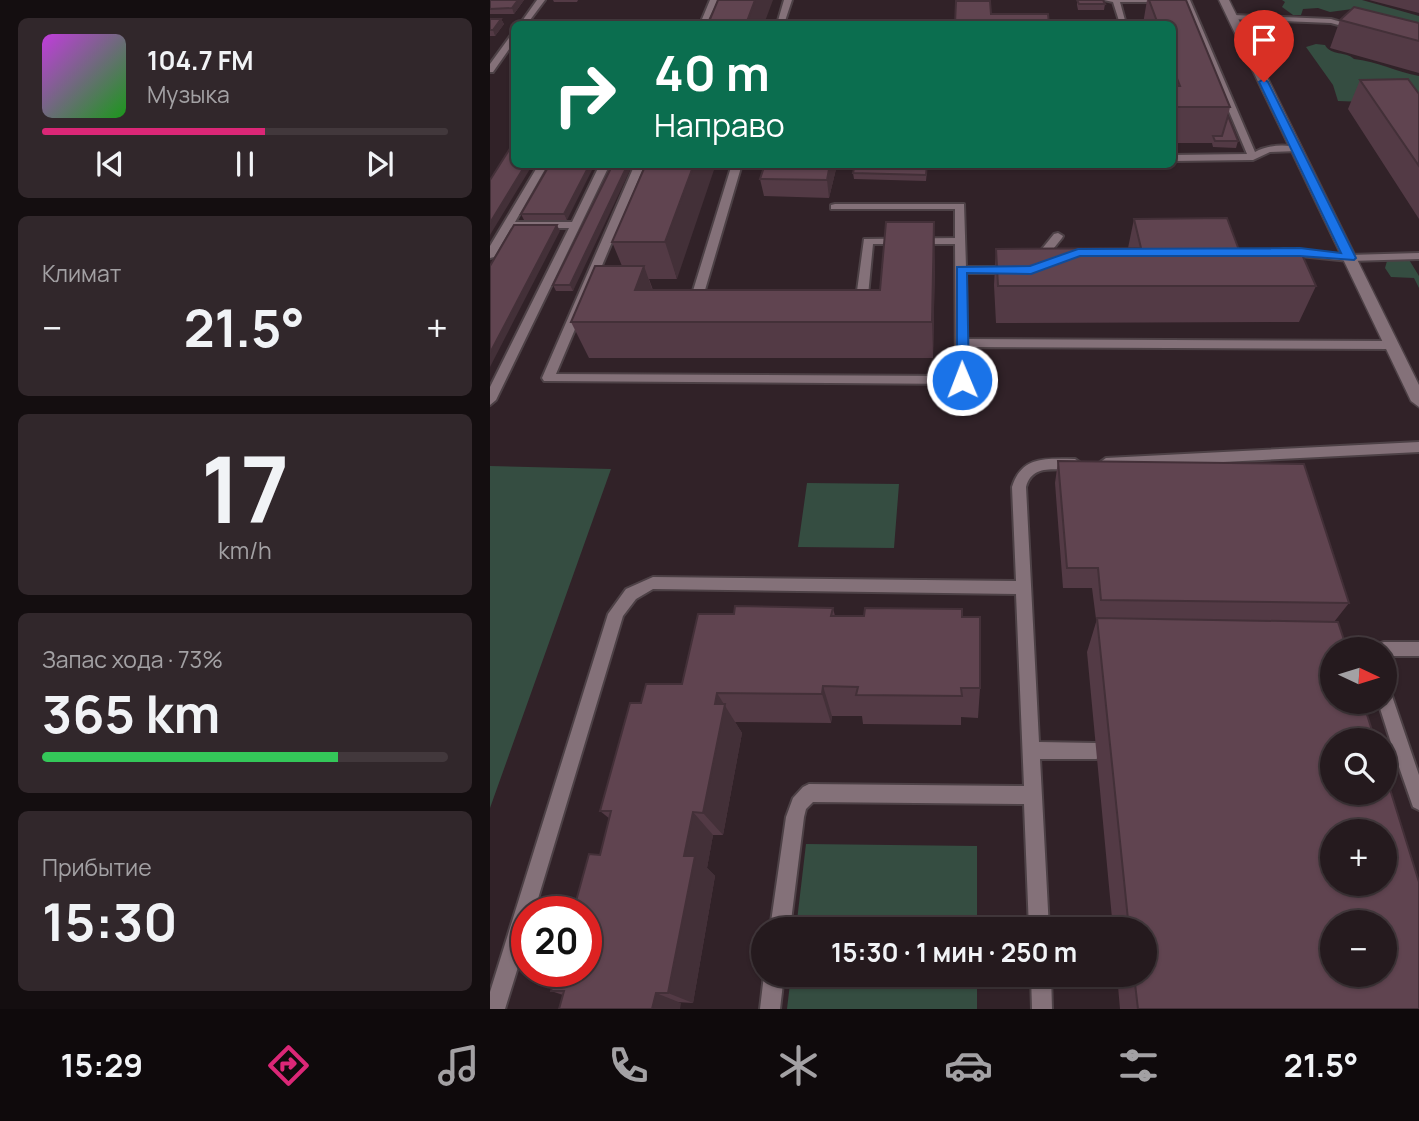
<!DOCTYPE html>
<html lang="ru">
<head>
<meta charset="utf-8">
<style>
  body { margin:0; font-family:Manrope,sans-serif; background:#31272b; color:#f1f3f6; height:100vh; display:flex; flex-direction:column; font-size:26px; white-space:nowrap }
  * { box-sizing:border-box; margin:0 }
  p { font-size:23px; color:#a3a1a4 }
  .icon { flex:none; width:38px; height:38px; fill:none; stroke:currentColor; stroke-width:2; stroke-linecap:round; stroke-linejoin:round }
  .map { position:relative; flex:1; overflow:hidden }
  .drawer { display:flex; flex-direction:column; gap:18px; padding:18px; background:#140e10; width:490px }
  .drawer>* { flex:none }
  .guide { position:absolute; left:21px; top:21px; width:665px; height:147px; border-radius:10px; box-shadow:0 2px 5px #0004,0 0 0 2px #42383c; background:#0b6e4f; color:#fff; overflow:hidden }
  .needle { width:46px; rotate:94deg }
  .tools { position:absolute; left:830px; top:637px; display:grid; gap:14px }
  .tools a { display:grid; place-items:center; width:77px; height:77px; border-radius:50%; background:#251a1e; box-shadow:0 2px 5px #0004,0 0 0 2px #42383c; font-size:35px }
  .speed { position:absolute; left:21px; top:896px; display:flex; gap:14px; font-size:35px; font-weight:700; text-align:center }
  .speed>* { display:grid; place-content:center; width:91px; height:91px; border-radius:50%; background:#251a1e; box-shadow:0 2px 5px #0004,0 0 0 2px #42383c; line-height:1 }
  .speed .limit { border:10px solid #d22; background:#fff; color:#111 }
  .pin { position:absolute; display:grid; place-items:center; width:60px; height:60px; color:#fff; margin:-72px -30px; border-radius:50% 50% 50% 0; rotate:-45deg; box-shadow:0 0 7px #0007 }
  .pin .icon { rotate:45deg }
  .me { position:absolute; width:77px; margin:-38px; rotate:359deg; stroke-linejoin:round; filter:drop-shadow(0 0 5px #0008) }
  .turn { display:flex; align-items:center; gap:24px; height:147px; padding:0 28px; font-size:32px }
  .turn .icon { width:91px; height:91px; stroke-width:2.5 }
  .turn b { display:block; font-size:49px; line-height:60px }
  .big { font-size:52px; font-weight:700; line-height:1.1 }
  .drawer .widget { flex:1; display:flex; flex-direction:column; justify-content:center; gap:10px; min-width:0; padding:0 24px; border-radius:10px; background:#31272b }
  .drawer .dial { align-items:center; gap:0 }
  .dial b { font-size:91px; line-height:1 }
  .song { display:flex; align-items:center; gap:21px }
  .cover { width:84px; height:84px; border-radius:10px; background:linear-gradient(135deg,hsl(290 70% 55%),hsl(120 70% 35%)) }
  .played { height:7px; border-radius:4px; background:linear-gradient(90deg,#db2777 55%,#42383c 55%) }
  .keys { display:flex; justify-content:space-around; direction:ltr }
  .heat { display:flex; justify-content:space-between; align-items:center; font-size:38px; direction:ltr }
  .charge { height:10px; border-radius:5px; background:linear-gradient(90deg,#34c759 73%,#42383c 0) }
  .trip { position:absolute; left:261px; top:917px; width:406px; height:70px; border-radius:35px; background:#251a1e; box-shadow:0 2px 5px #0004,0 0 0 2px #42383c; font-weight:700; line-height:70px; text-align:center }
  .tab-bar { display:flex; height:112px; justify-content:space-around; align-items:center; background:#0f0a0c; color:#a3a1a4 }
  .tab-bar .icon { width:49px; height:49px }
  .tab-bar .current { color:#db2777 }
  .tab-bar b { font-size:32px; color:#f1f3f6 }
  main { display:flex; flex:1; min-height:0 }
  .map>svg:first-child { display:block }
  .green { fill:#354d41 }
  .lines { fill:none; stroke-linecap:round; stroke-linejoin:round }
  .lane-casing { stroke:#4d4146; stroke-width:4 }
  .secondary-casing { stroke:#4d4146; stroke-width:3 }
  .lane { fill:#847179; fill-rule:evenodd }
  .secondary { fill:#847179; fill-rule:evenodd }
  .wall { fill:#533a45 }
  .shaded-wall { fill:#433038 }
  .building { fill:#604450; stroke:#433038; stroke-width:2; fill-rule:evenodd }
  .route { fill:#1a73e8; stroke:#114b97; stroke-width:2 }
</style>
</head>
<body>
<main>
<section class="drawer">
<div class="widget">
<div class="song"><i class="cover"></i><div><b>104.7 FM</b><p>Музыка</p></div></div>
<div class="played"></div>
<div class="keys"><svg class="icon" aria-label="previous" viewBox="0 0 24 24"><path d="M18 5L8 12l10 7zM5 5v14"/></svg><svg class="icon" aria-label="pause" viewBox="0 0 24 24"><path d="M8 5v14M16 5v14"/></svg><svg class="icon" aria-label="next" viewBox="0 0 24 24"><path d="M6 5l10 7-10 7zM19 5v14"/></svg></div>
</div>
<div class="widget"><p>Климат</p>
<div class="heat"><a>−</a><b class="big">21.5°</b><a>+</a></div>
</div>
<div class="widget dial"><b>17</b><p>km/h</p></div>
<div class="widget"><p>Запас хода · 73%</p><b class="big">365 km</b><div class="charge"></div></div>
<div class="widget"><p>Прибытие</p><b class="big">15:30</b></div>
</section>
<div class="map">
<svg width="929" height="1009" viewBox="0 0 929 1009">
  <rect width="100%" height="100%" fill="#312228"/>
  <path class="green" d="M792 0H872L929 16V37L918 22 870 8 840 12 828 8 813 9 811 15H803L792 7 795 2Z
    M826 44 835 45C841 56 856 51 864 59 886 61 907 72 929 76V104L848 101 843 85 816 47Z
    M918 258 929 276V288L924 278 901 277 895 268 897 261Z
    M0 466 121 469 0 808Z
    M317 483 409 484 404 548 308 547Z
    M316 844 487 846V929H306Z
    M301 975H487V1009H297Z"/>
  <g class="lines">
    <g class="lane-casing">
      <path id="lane" d="M47 0H55L37 24H30Z
        M220 0H228L216 24H210Z
        M294 0H302L294 24H287Z
        M614 0H685L681 2H630L636 24H630L623 2Z
        M692 0H700L765 152C778 145 797 143 810 149L808 151 780 152 763 160 682 161V155L757 154Z
        M742 15 841 19 871 28 867 30 841 23 739 19 738 17Z
        M21 35H24V42L3 72H0V64Z
        M49 164H58L25 222H82L110 164H120L6 400 0 405V387L79 228H21L4 257 0 258V246Z
        M145 164H155L66 374 466 376 465 244H383L377 306 371 310 365 306 374 239 465 238V209H341V205L345 204H474L476 267H522L527 270 522 273H476L477 339 901 341 907 345 901 349 478 347V380L472 384 54 381 52 378Z
        M242 164H252L210 307 208 310H200L198 307Z
        M568 233 573 236 572 238 551 264H543V260L564 234Z
        M794 249 859 255 929 253V259L859 261 790 254V250Z
        M929 442V452L616 468 609 463 616 458Z
        M585 459 592 464 590 468C570 473 543 461 536 487L549 742 606 743 612 745 615 751 612 757 606 759H550L559 929H539L534 804 323 802 316 809 314 817 300 929H280L296 817 303 798 313 787 319 784 534 786 526 594 163 589 146 599 133 616 44 912H37V938L15 1009H0V992L118 614 136 589 163 577 526 581 522 487C532 455 557 459 585 459Z
        M894 642H929V656H894V649H886L888 644Z
        M894 688 900 690 902 696 929 775V810L923 807 908 764H894V746H902L888 702H894Z
        M274 975H294L290 1009H270Z
        M541 975H561L562 1009H542Z"/>
    </g>
    <g class="secondary-casing">
      <path id="secondary" d="M729 0H739L929 385V407L921 401Z"/>
    </g>
    <use href="#lane" class="lane"/>
    <use href="#secondary" class="secondary"/>
  </g>
  <path class="wall" d="M0 0H34L24 14H0Z
    M63 0H88L87 2H64Z
    M587 0 615 4 614 10H588L587 5Z
    M657 0H696L740 107 738 116 748 141 746 148 723 147 722 143H682V24H653Z
    M879 0H929V13Z
    M0 19H11L14 24 5 36H0Z
    M850 20 929 23V73L840 48Z
    M870 80 929 94V219L858 109Z
    M60 164 77 220H34L31 214Z
    M123 164 83 291H66L63 285Z
    M156 164 187 279H159L163 290H390L445 259 443 358H99L81 322 132 266 122 242Z
    M346 169 339 198 274 196 270 179Z
    M437 170 436 181 364 179 363 173Z
    M644 219 749 250 826 286 809 322 506 323 504 285 506 249 638 248Z
    M568 461 859 603 844 622 929 1009H630L627 975H654V929H623L597 652 607 619H606L602 588H573L565 483Z
    M343 608 345 616 472 617 490 688 488 718 471 717V725L373 724 372 716H342L341 723 245 722 252 733 233 835H223L217 868 225 876 203 1003 73 995 61 991 110 855 120 819 110 811 151 703 192 684 244 614Z"/>
  <path class="shaded-wall" d="M28 0H34L24 14 22 8Z
    M265 0H283L274 24H256Z
    M11 19 14 24 5 36 3 30Z
    M36 164H43L0 235V223Z
    M100 164H105L77 220 74 214Z
    M138 164H143L83 291 80 285Z
    M204 164H226L187 279 175 242Z
    M340 164H345L346 169 339 198 337 180Z
    M444 222 445 259 443 358 442 322Z
    M67 225 70 231 0 367V353Z
    M154 266 167 303 145 290Z
    M333 686 342 716 341 723 332 694Z
    M227 693 252 733 233 835 213 813 225 704Z
    M203 812 223 835 217 868 225 876 203 1003 178 993 194 856Z
    M166 993 191 1003 190 1009H162Z"/>
  <path class="building" d="M0 0H28L22 8 0 9Z
    M228 0H265L256 24H218Z
    M587 0H613L615 4H589Z
    M659 0H696L740 107H682V86H690L682 66V24H668Z
    M466 1H500L501 14H558L559 24H465Z
    M864 7 929 23V41L850 20Z
    M0 19H11L3 30H0Z
    M918 79 929 94V166L870 80Z
    M738 116 748 141H725L723 136H732Z
    M24 142V164H36L0 223V180Z
    M60 164H100L74 214H31Z
    M123 164H138L80 285H63Z
    M156 164H204L175 242H122Z
    M275 164H340L337 180 270 179Z
    M365 164H437L436 175 363 173Z
    M737 218 749 250H810L826 286H508L506 249 651 248 644 219Z
    M396 222H444L442 322H81L105 266H154L145 290H390Z
    M24 225H67L0 353V266Z
    M568 461 814 464 859 603 611 600 608 568H577Z
    M245 606 343 608 341 616H374L375 608 472 609V617H490V688H471L472 696 366 695 368 687 333 686 332 694 227 693 225 704H235L213 813 203 812 194 856H205L178 993H166L162 1009H69L74 991H61L66 971H96V912H83L99 854 110 855 121 811H110L140 703H151L156 684H192L208 614H244Z
    M607 618 848 622 857 649H842V702H873L885 740H842V793H894V770L929 882V1009H648L644 975H654V929H639ZM842 831H894V884H842ZM842 922H894V975H842Z"/>
  <path class="route" d="M774 79 778 82 866 258 864 260 810 256H590L541 274 477 273 479 380 477 384H467V267L540 266 588 249 810 248 851 253 769 82Z"/>
</svg>
<div class="tools">
<a><svg class="needle" viewBox="-14 -14 28 28"><path d="M0-13l5 13h-10z" fill="#e53935"/><path d="M0 13l5-13h-10z" fill="#a3a1a4"/></svg></a>
<a><svg class="icon" aria-label="search" viewBox="0 0 24 24"><circle cx="10" cy="10" r="6"/><path d="M15 15l6 6"/></svg></a>
<a>+</a>
<a>−</a>
</div>
<div class="speed"><div class="limit">20</div></div>
<div class="pin" style="left:774px;top:82px;background:#d93025"><svg class="icon" aria-label="arrive" viewBox="0 0 24 24"><path d="M6 21V4h12l-3 4 3 4H6"/></svg></div>
<svg class="me" style="left:472px;top:380px" viewBox="-20 -20 40 40"><circle r="17" fill="#1a73e8" stroke="#fff" stroke-width="3"/><path d="M0-11L8 9 0 5-8 9z" fill="#fff"/></svg>
<div class="trip">15:30 · 1 мин · 250 m</div>
<div class="guide">
<div class="turn"><svg class="icon" aria-label="right" viewBox="0 0 24 24"><path d="M7 20v-9h11M14 6l5 5-5 5"/></svg><div><b>40 m</b>Направо</div></div>
</div>
</div>
</main>
<nav class="tab-bar">
<b>15:29</b>
<svg class="icon current" aria-label="directions" viewBox="0 0 24 24"><path d="M12 3l9 9-9 9-9-9zM9 14v-3h6M13 9l2 2-2 2"/></svg>
<svg class="icon" aria-label="music" viewBox="0 0 24 24"><path d="M9 18V5l10-2v13"/><circle cx="6" cy="18" r="3"/><circle cx="16" cy="16" r="3"/></svg>
<svg class="icon" aria-label="phone" viewBox="0 0 24 24"><path d="M5 4h4l2 5-3 2q2 4 5 5l2-3 5 2v4C11 20 4 13 5 4z"/></svg>
<svg class="icon" aria-label="climate" viewBox="0 0 24 24"><path d="M12 3v18M4 7l16 10M4 17L20 7"/></svg>
<svg class="icon" aria-label="car" viewBox="0 0 24 24"><path d="M5 17H2v-5l4-1 3-4h7l3 4 3 1v5h-3M9 17h6M6 11h13"/><circle cx="7" cy="17" r="2"/><circle cx="17" cy="17" r="2"/></svg>
<svg class="icon" aria-label="filters" viewBox="0 0 24 24"><path d="M4 7h16M4 17h16"/><circle cx="9" cy="7" r="2"/><circle cx="15" cy="17" r="2"/></svg>
<b>21.5°</b>
</nav>
</body>
</html>
